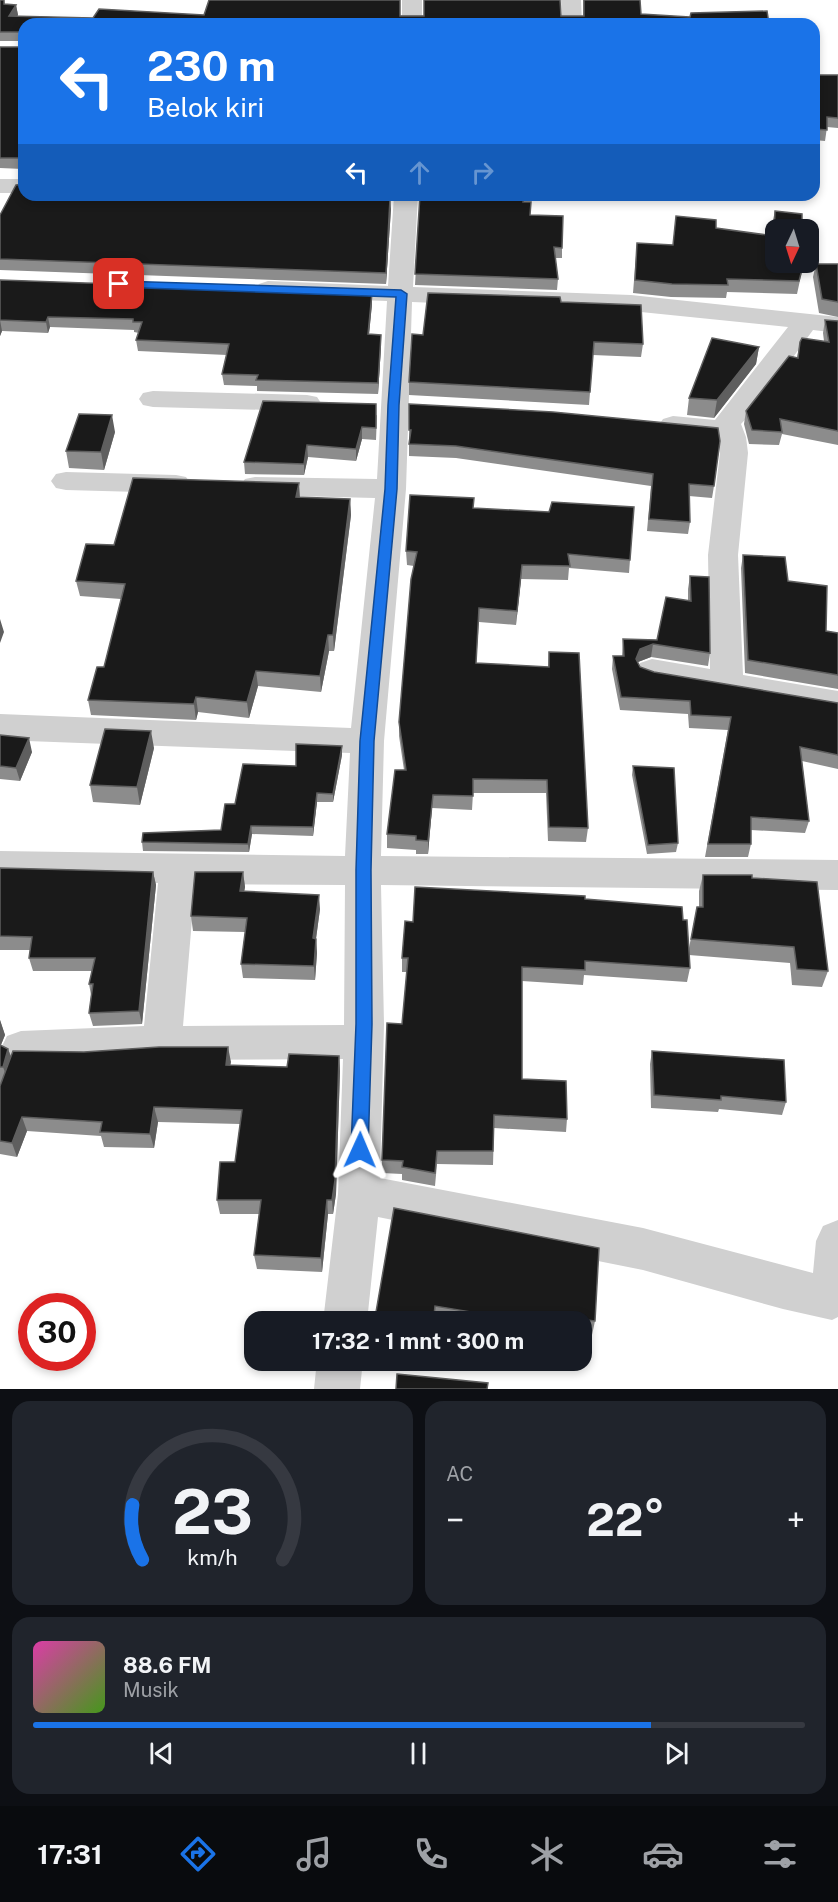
<!DOCTYPE html>
<html lang="id">
<head>
<meta charset="utf-8">
<style>
  body { margin:0; font-family:"Public Sans",sans-serif; background:#20242c; color:#f1f3f6; height:100vh; display:flex; flex-direction:column; font-size:22px; white-space:nowrap }
  * { box-sizing:border-box; margin:0 }
  p { font-size:20px; color:#9ea1a6 }
  .icon { flex:none; width:33px; height:33px; fill:none; stroke:currentColor; stroke-width:2; stroke-linecap:round; stroke-linejoin:round }
  .map { position:relative; height:1389px; overflow:hidden }
  .panel { display:flex; flex-direction:column; gap:12px; padding:12px; background:#0d0f14; flex:1 }
  .panel>* { flex:none }
  .banner { position:absolute; left:18px; top:18px; width:802px; height:183px; border-radius:18px; box-shadow:0 3px 9px #0003; background:#1a73e8; color:#fff; overflow:hidden }
  .needle { width:39px; rotate:184deg }
  .fabs { position:absolute; left:765px; top:219px; display:grid; gap:12px }
  .fabs a { display:grid; place-items:center; width:54px; height:54px; border-radius:12px; background:#171b24; box-shadow:0 3px 9px #0003; font-size:30px }
  .speed { position:absolute; left:18px; top:1293px; display:flex; gap:12px; font-size:30px; font-weight:700; text-align:center }
  .speed>* { display:grid; place-content:center; width:78px; height:78px; border-radius:50%; background:#171b24; box-shadow:0 3px 9px #0003; line-height:1 }
  .speed .limit { border:9px solid #d22; background:#fff; color:#111 }
  .pin { position:absolute; display:grid; place-items:center; width:51px; height:51px; color:#fff; margin:-26px; border-radius:12px; box-shadow:0 3px 9px #0006 }
  .me { position:absolute; width:66px; margin:-33px; rotate:1deg; stroke-linejoin:round; filter:drop-shadow(0 0 4px #0008) }
  .turn { display:flex; align-items:center; gap:21px; height:126px; padding:0 30px; font-size:27px }
  .turn .icon { width:78px; height:78px; stroke-width:2.5 }
  .turn b { display:block; font-size:42px; line-height:51px }
  .lanes { display:flex; align-items:center; height:57px; padding:0 30px; background:#0003; justify-content:center; gap:30px; direction:ltr }
  .lanes .off { opacity:.35 }
  .big { font-size:45px; font-weight:700; line-height:1.1 }
  .panel .tile { flex:1; display:flex; flex-direction:column; justify-content:center; gap:9px; min-width:0; padding:0 21px; border-radius:18px; background:#20242c }
  .panel .dial { align-items:center; gap:0 }
  .dial svg { height:156px; overflow:visible; fill:none; stroke:#363941; stroke-width:7; stroke-linecap:round; text-anchor:middle }
  .dial text { fill:#f1f3f6; stroke:none }
  .song { display:flex; align-items:center; gap:18px }
  .cover { width:72px; height:72px; border-radius:9px; background:linear-gradient(135deg,hsl(320 70% 55%),hsl(100 70% 35%)) }
  .played { height:6px; border-radius:3px; background:linear-gradient(90deg,#1a73e8 80%,#363941 80%) }
  .keys { display:flex; justify-content:space-around; direction:ltr }
  .heat { display:flex; justify-content:space-between; align-items:center; font-size:33px; direction:ltr }
  .panel .tiles { flex:1; display:grid; gap:12px; grid-template-columns:1fr 1fr }
  .tile:last-child { grid-column:span 2 }
  .trip { position:absolute; left:244px; top:1311px; width:348px; height:60px; border-radius:18px; background:#171b24; box-shadow:0 3px 9px #0003; font-weight:700; line-height:60px; text-align:center }
  .dock { display:flex; height:96px; justify-content:space-around; align-items:center; background:#090b0e; color:#9ea1a6 }
  .dock .icon { width:42px; height:42px }
  .dock .current { color:#1a73e8 }
  .dock b { font-size:27px; color:#f1f3f6 }
  .map>svg:first-child { display:block }
  .lines { fill:none; stroke-linecap:round; stroke-linejoin:round }
  .minor { fill:#d0d0d0; fill-rule:evenodd }
  .wall { fill:#8c8c8c }
  .shaded-wall { fill:#5f5f5f }
  .building { fill:#1a1a1a; stroke:#5f5f5f; stroke-width:1.5 }
  .route { fill:#1a73e8; stroke:#114b97; stroke-width:1.5 }
</style>
</head>
<body>
<div class="map">
<svg width="838" height="1389" viewBox="0 0 838 1389">
  <rect width="100%" height="100%" fill="#fff"/>
  <g class="lines">
    <path class="minor" d="M402 0H422V24H402Z
      M561 0H581L582 24H562Z
      M0 179H24V193H0Z
      M394 195H418L413 287 631 295 838 317V333L813 330 755 409 741 424 746 437 748 453 738 555 743 675 838 691V715L652 683 640 679 636 671 640 663 652 659 710 669 708 555 720 453 718 438 663 431 659 425 663 419 673 416 715 420 788 327 631 311 412 302 406 489 384 741 381 856 838 860V890L381 885 384 1024 380 1178 643 1228 813 1273 816 1241 823 1226 838 1220V1317L832 1320 783 1309 643 1270 378 1217 367 1322H323L338 1194 343 1059 162 1060 21 1065 7 1060 1 1048 7 1036 21 1031 144 1026 158 883 0 879V851L345 856 350 753 0 740V714L351 728 375 498 255 495 245 493 240 486 245 479 255 477 377 479 387 301 268 297 259 294 255 289 259 284 268 281 388 286ZM195 884 345 885 344 1025 183 1026Z
      M153 391 307 395 317 397 321 403 317 409 307 411 153 407 143 405 139 399 143 393Z
      M66 472 176 475 186 477 191 484 186 491 176 493 66 490 56 488 51 481 56 474Z
      M317 1360H363L360 1389H314Z"/>
  </g>
  <path class="wall" d="M0 0H4L5 5H16L18 15 17 16 93 18 204 15 583 16V0H640L641 14 769 24H24V195L391 209 386 284 0 270V215L24 184 23 169 0 168V47H24V41H0Z
    M814 75H838V128L827 127 825 141 814 140Z
    M420 195H525L524 202 530 215 562 248V258H555L558 279 557 290 415 285Z
    M775 211 804 262 797 294 727 292 726 298 671 297 633 293 637 243 673 245 716 228 772 236V224Z
    M816 264H838V317L819 313 813 277Z
    M0 280 372 293V304L369 334 381 335V346L378 394 257 391V386L224 385 222 374 227 355 138 351 136 340 139 333 134 332V330L50 327 48 333 2 331 0 336Z
    M561 302 643 344 641 357 593 355 589 405 409 395V382L423 335Z
    M825 320 838 321V445L782 434 779 445 749 444 744 424 746 411 797 358 800 342 824 341 823 333Z
    M759 347 756 364 714 418 687 415 689 398Z
    M409 404 714 486 712 498 689 496 690 522 688 534 647 531 651 486 456 458 409 456Z
    M377 415 376 440 362 439 356 461 308 457 304 475 245 474 244 462Z
    M115 432 104 470 69 468 66 451Z
    M300 497 350 499 351 515 334 651H329L321 692 258 686 249 718 198 712 196 720 91 715 88 700 104 667 121 599 80 596 76 581 114 545Z
    M474 498 473 508 630 560 629 573 569 568 568 580 521 579 516 625 479 622 476 663 548 667 549 652 588 828 586 842 548 841 546 793H473L472 810 432 808 428 854H416V850L387 848V834L404 770 399 736V722L414 566 407 565 406 551Z
    M743 555 788 581 826 631 838 633V689L745 673 741 568Z
    M690 576 710 653 708 666 651 657 638 662 640 667 654 672 838 703V769L802 761 809 821 805 833 751 830V844L748 857H705L728 730 689 728 688 714 620 710 612 669 613 656H622L623 639 657 640 688 600V589Z
    M0 734V735L32 752 20 781 0 779Z
    M154 748 140 805 93 802 90 785Z
    M342 755 333 802H317L313 836 252 834 249 852 143 851 142 842 221 830 235 804 296 766Z
    M633 766 678 843 676 852 647 854 632 775Z
    M0 868 153 872 156 885 142 1024 93 1026 89 1013 91 995 89 984 92 971H33L29 958 30 950H0Z
    M243 872 245 887 244 891 320 909 316 939 317 953 315 980 243 978 241 964 245 932 193 931 191 916Z
    M703 875 752 878 828 971 822 987 792 985 790 963 689 955 690 968 687 982 584 975 583 985 522 981V1079L567 1119 566 1132 494 1128 493 1165 437 1164 435 1186 402 1180V1174L382 1173V1160L402 1024 407 972H402V958L413 922 585 899 683 920 689 948 697 907H699V891Z
    M0 1020 5 1035 1 1045 8 1049 11 1056 84 1052 228 1047 230 1065 287 1067 339 1056 340 1071 336 1194 333 1214H328L322 1272 257 1269 254 1255 259 1214H220L217 1200 235 1162 240 1124 158 1122 154 1148 104 1147 101 1136 27 1131 17 1157 0 1154V1086L1 1083H0Z
    M652 1051 786 1102 782 1115 719 1109 718 1112 651 1108 650 1064Z
    M394 1208 595 1321 592 1335 582 1334V1322H443L434 1320V1322H377L376 1312Z"/>
  <path class="shaded-wall" d="M16 5 18 15 11 26 9 16Z
    M390 199 391 209 386 284V273Z
    M372 293V304L368 345V334Z
    M48 317 50 327 48 333 46 322Z
    M0 320 2 331 0 336Z
    M381 335V346L378 394V383Z
    M759 347 756 364 714 418 717 400Z
    M112 415 115 432 104 470 101 452Z
    M362 427V439L356 461V449Z
    M307 445 308 457 304 475V464Z
    M299 483 300 498 296 497Z
    M350 499 351 515 334 651 333 635Z
    M522 565 521 579 516 625 517 611Z
    M0 619 4 632 0 643Z
    M328 635 329 651 321 692 320 676Z
    M653 644 651 657 638 662 634 672 636 659 640 649Z
    M256 671 258 686 249 718 247 702Z
    M196 697 198 712 196 720 194 704Z
    M151 731 154 748 140 805 137 787Z
    M29 738 32 752 20 781 16 768Z
    M342 746V755L333 802V794Z
    M317 793V802L313 836V827Z
    M433 795 432 808 428 854V841Z
    M251 826 252 834 249 852 248 844Z
    M153 872 156 885 142 1024 139 1011Z
    M243 872 245 887 242 905 240 891Z
    M319 895 320 909 314 953 313 938Z
    M316 939 317 953 315 980 314 966Z
    M0 1020 5 1035 0 1047Z
    M228 1047 231 1062 228 1080 226 1065Z
    M8 1049 14 1065 9 1083 3 1067Z
    M339 1056 340 1071 336 1194 333 1214 332 1200Z
    M154 1107 158 1122 154 1148 150 1134Z
    M22 1117 27 1131 17 1157 12 1143Z
    M327 1200 328 1214 322 1272 321 1258Z"/>
  <path class="building" d="M0 0H4V4L16 5 9 16 93 18 99 9 204 15 209 0H400V16H424V0H560L561 16H584V0H640L641 14 690 17 691 13 767 11 769 24H24V158H0V47H24V32H0Z
    M814 75H838V118L827 117V130L814 129Z
    M24 164V195H304L390 199 386 273 0 259V215L16 185 24 184 23 167Z
    M420 195H524L523 202H531L530 215 563 216 562 248 554 247 558 279 415 274Z
    M775 211 802 214V230H776V262H804L799 281 727 279 728 285 672 284 635 280 637 243 673 245 676 216 716 220V228L774 236Z
    M816 264H838V302L822 299Z
    M0 280 372 293 368 334 381 335 378 383 256 380 258 375 222 374 229 344 136 340 142 322H133V319L48 317 46 322 0 320Z
    M428 293 560 297 561 302 641 305 643 344 594 342 590 392 409 382 412 334 423 335Z
    M825 320 838 321V431L780 419 782 432 752 430 746 411 789 356 798 358 800 342 802 338 829 342Z
    M712 338 759 347 717 400 689 398Z
    M263 401 376 404V428L362 427 356 449 307 445 304 464 244 462Z
    M409 404 553 412 718 428 720 441 714 486 689 484 690 522 649 519 653 474 456 446 409 444 411 430H409Z
    M79 414 112 415 101 452 66 451Z
    M133 478 299 483 296 497 350 499 333 635H328L320 676 256 671 247 702 196 697 194 704 88 700 97 667H104L125 584 76 581 86 544 114 545Z
    M410 495 474 498 473 508 549 512 552 502 634 507 630 560 568 554 570 566 522 565 517 611 479 608 476 663 549 667V652L579 653 588 828 549 827 547 780 473 779V796L433 795 428 841 416 840V836L387 834 395 770H406L399 722 411 579 417 552 406 551Z
    M743 555 785 557 788 581 827 586 826 631 838 633V675L748 660Z
    M690 576 709 577 710 653 653 644 640 649 636 659 640 667 654 672 838 703V755L800 747 809 821 751 817V844H708L731 717 691 715 690 701 621 697 613 656H624L623 639 657 640 666 597 691 601Z
    M105 729 151 731 137 787 90 785Z
    M0 735 29 738 16 768 0 766Z
    M296 744 342 746 333 794 317 793 313 827 251 826 248 844 142 842 143 833 221 830 225 804H235L243 764 296 766Z
    M633 766 674 768 678 843 648 845Z
    M0 868 153 872 139 1011 89 1013 93 984H89L95 958H29L32 937 0 936Z
    M195 872H243L240 891 319 895 313 938 316 939 314 966 241 964 247 918 191 916Z
    M703 875H752V878L817 882 828 971 797 969 794 947 691 939 697 907H703Z
    M415 887 585 896V899L682 907 683 920H687L690 968 585 961V970L522 967V1079L566 1081 567 1119 494 1115 493 1151H437L435 1173 402 1167 403 1161 382 1160 387 1023 402 1024 408 958H402L405 921 413 922Z
    M0 1045 8 1049 3 1067H0Z
    M159 1047H228L226 1065 287 1067 289 1054 339 1056 335 1180 332 1200H327L321 1258 254 1255 261 1200H217L220 1162H235L242 1110 154 1107 150 1134 100 1132 102 1122 22 1117 12 1143 0 1141V1086L13 1051 84 1052Z
    M652 1051 784 1060 786 1102 721 1096V1100L654 1095Z
    M394 1208 599 1248 595 1321 520 1312 519 1320 435 1306 434 1316 376 1312Z
    M397 1374 488 1383 487 1389H396Z"/>
  <path class="route" d="M119 281 401 290 407 294 399 405 397 489 374 741 371 870 372 1024 368 1150 366 1156 360 1158 354 1156 351 1150 356 1024V870L360 741 385 489 388 405 396 297 116 287V282Z"/>
</svg>
<div class="fabs">
<a><svg class="needle" viewBox="-14 -14 28 28"><path d="M0-13l5 13h-10z" fill="#e53935"/><path d="M0 13l5-13h-10z" fill="#9ea1a6"/></svg></a>
</div>
<div class="speed"><div class="limit">30</div></div>
<div class="pin" style="left:119px;top:284px;background:#d93025"><svg class="icon" aria-label="arrive" viewBox="0 0 24 24"><path d="M6 21V4h12l-3 4 3 4H6"/></svg></div>
<svg class="me" style="left:360px;top:1150px" viewBox="-20 -20 40 40"><path d="M0-17L14 15 0 8-14 15z" fill="#1a73e8" stroke="#fff" stroke-width="4"/></svg>
<div class="trip">17:32 · 1 mnt · 300 m</div>
<div class="banner">
<div class="turn"><svg class="icon" aria-label="left" viewBox="0 0 24 24"><path d="M17 20v-9H6M10 6l-5 5 5 5"/></svg><div><b>230 m</b>Belok kiri</div></div>
<div class="lanes"><svg class="icon" aria-label="left" viewBox="0 0 24 24"><path d="M17 20v-9H6M10 6l-5 5 5 5"/></svg><svg class="icon off" aria-label="ahead" viewBox="0 0 24 24"><path d="M12 20V5M6 11l6-6 6 6"/></svg><svg class="icon off" aria-label="right" viewBox="0 0 24 24"><path d="M7 20v-9h11M14 6l5 5-5 5"/></svg></div>
</div>
</div>
<section class="panel">
<div class="tiles">
<div class="tile dial"><svg viewBox="0 0 100 80">
<path d="M14 69A42 42 0 1 1 86 69"/>
<path d="M14 69A42 42 0 0 1 9 41" stroke="#1a73e8"/>
<text x="50" y="56" font-size="32" font-weight="700">23</text>
<text x="50" y="72" font-size="11">km/h</text>
</svg></div>
<div class="tile"><p>AC</p>
<div class="heat"><a>−</a><b class="big">22°</b><a>+</a></div>
</div>
<div class="tile">
<div class="song"><i class="cover"></i><div><b>88.6 FM</b><p>Musik</p></div></div>
<div class="played"></div>
<div class="keys"><svg class="icon" aria-label="previous" viewBox="0 0 24 24"><path d="M18 5L8 12l10 7zM5 5v14"/></svg><svg class="icon" aria-label="pause" viewBox="0 0 24 24"><path d="M8 5v14M16 5v14"/></svg><svg class="icon" aria-label="next" viewBox="0 0 24 24"><path d="M6 5l10 7-10 7zM19 5v14"/></svg></div>
</div>
</div>
</section>
<nav class="dock">
<b>17:31</b>
<svg class="icon current" aria-label="directions" viewBox="0 0 24 24"><path d="M12 3l9 9-9 9-9-9zM9 14v-3h6M13 9l2 2-2 2"/></svg>
<svg class="icon" aria-label="music" viewBox="0 0 24 24"><path d="M9 18V5l10-2v13"/><circle cx="6" cy="18" r="3"/><circle cx="16" cy="16" r="3"/></svg>
<svg class="icon" aria-label="phone" viewBox="0 0 24 24"><path d="M5 4h4l2 5-3 2q2 4 5 5l2-3 5 2v4C11 20 4 13 5 4z"/></svg>
<svg class="icon" aria-label="climate" viewBox="0 0 24 24"><path d="M12 3v18M4 7l16 10M4 17L20 7"/></svg>
<svg class="icon" aria-label="car" viewBox="0 0 24 24"><path d="M5 17H2v-5l4-1 3-4h7l3 4 3 1v5h-3M9 17h6M6 11h13"/><circle cx="7" cy="17" r="2"/><circle cx="17" cy="17" r="2"/></svg>
<svg class="icon" aria-label="filters" viewBox="0 0 24 24"><path d="M4 7h16M4 17h16"/><circle cx="9" cy="7" r="2"/><circle cx="15" cy="17" r="2"/></svg>
</nav>
</body>
</html>
